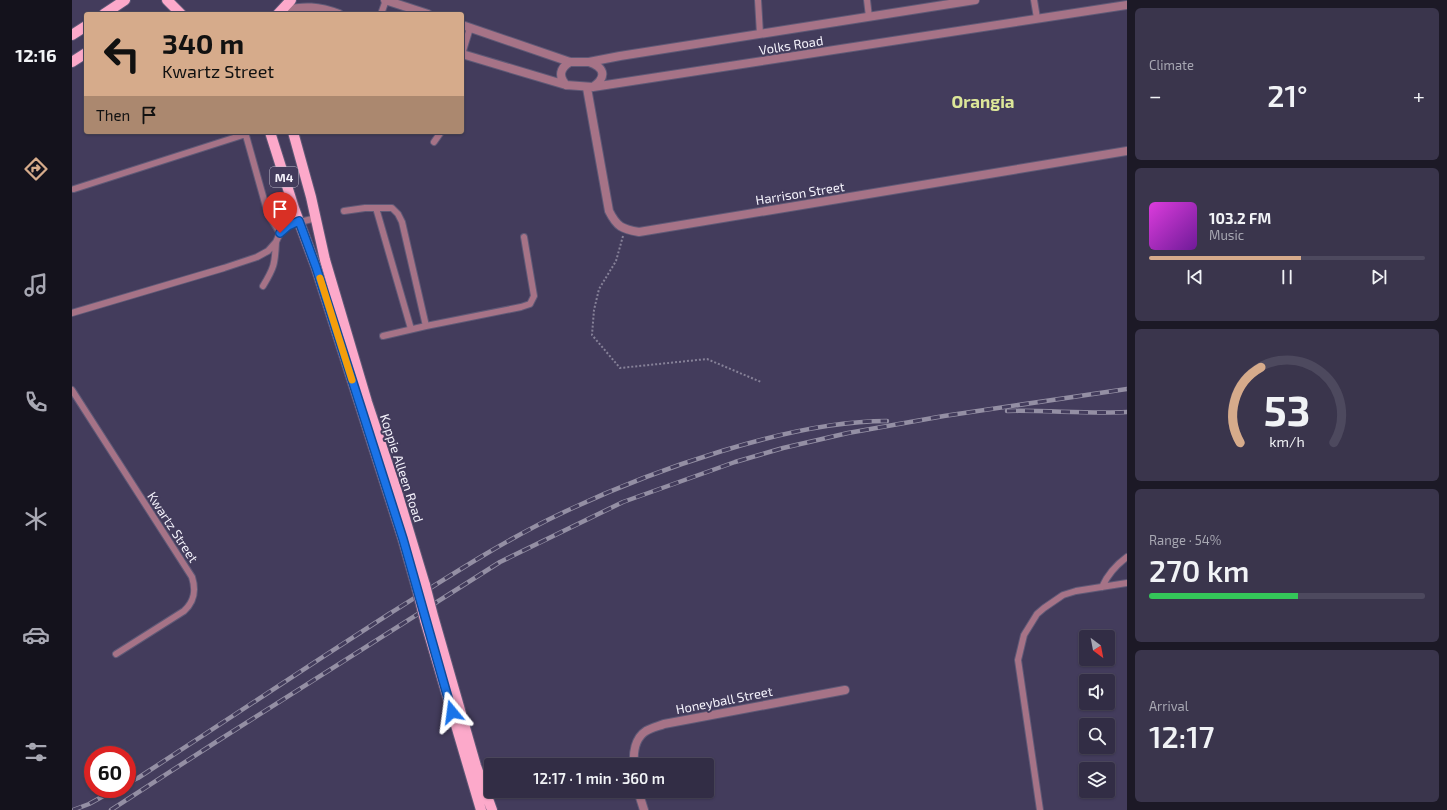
<!DOCTYPE html>
<html lang="en">
<head>
<meta charset="utf-8">
<style>
  body { margin:0; font-family:"Exo 2",sans-serif; background:#3a354c; color:#f1f3f6; height:100vh; display:flex; flex-direction:column; font-size:15px; white-space:nowrap }
  * { box-sizing:border-box; margin:0 }
  p { font-size:13px; color:#a8a8b3 }
  .icon { flex:none; width:22px; height:22px; fill:none; stroke:currentColor; stroke-width:2; stroke-linecap:round; stroke-linejoin:round }
  .map { position:relative; flex:1; overflow:hidden }
  .drawer { display:flex; flex-direction:column; gap:8px; padding:8px; background:#1c1926; width:320px }
  .drawer>* { flex:none }
  .hud { position:absolute; left:12px; top:12px; width:380px; height:122px; border-radius:4px; box-shadow:0 1px 3px #0004,0 0 0 1px #4d495e; background:#d6ab8b; color:#111; overflow:hidden }
  .needle { width:26px; rotate:148deg }
  .tools { position:absolute; left:1007px; top:630px; display:grid; gap:8px }
  .tools a { display:grid; place-items:center; width:36px; height:36px; border-radius:4px; background:#322d45; box-shadow:0 1px 3px #0004,0 0 0 1px #4d495e; font-size:20px }
  .speed { position:absolute; left:12px; top:746px; display:flex; gap:8px; font-size:20px; font-weight:700; text-align:center }
  .speed>* { display:grid; place-content:center; width:52px; height:52px; border-radius:50%; background:#322d45; box-shadow:0 1px 3px #0004,0 0 0 1px #4d495e; line-height:1 }
  .speed .limit { border:6px solid #d22; background:#fff; color:#111 }
  .pin { position:absolute; display:grid; place-items:center; width:34px; height:34px; color:#fff; margin:-41px -17px; border-radius:50% 50% 50% 0; rotate:-45deg; box-shadow:0 0 4px #0007 }
  .pin .icon { rotate:45deg }
  .me { position:absolute; width:44px; margin:-22px; rotate:344deg; stroke-linejoin:round; filter:drop-shadow(0 0 3px #0008) }
  .turn { display:flex; align-items:center; gap:14px; height:84px; padding:0 12px; font-size:18px }
  .turn .icon { width:52px; height:52px; stroke-width:2.5 }
  .turn b { display:block; font-size:28px; line-height:34px }
  .then { display:flex; align-items:center; height:38px; padding:0 12px; background:#0003; gap:8px; font-size:15px }
  .big { font-size:30px; font-weight:600; line-height:1.1 }
  .drawer .widget { flex:1; display:flex; flex-direction:column; justify-content:center; gap:6px; min-width:0; padding:0 14px; border-radius:6px; background:#3a354c }
  .drawer .dial { align-items:center; gap:0 }
  .dial svg { height:104px; overflow:visible; fill:none; stroke:#4d495e; stroke-width:7; stroke-linecap:round; text-anchor:middle }
  .dial text { fill:#f1f3f6; stroke:none }
  .song { display:flex; align-items:center; gap:12px }
  .cover { width:48px; height:48px; border-radius:6px; background:linear-gradient(135deg,hsl(300 70% 55%),hsl(280 70% 35%)) }
  .played { height:4px; border-radius:2px; background:linear-gradient(90deg,#d6ab8b 55%,#4d495e 55%) }
  .keys { display:flex; justify-content:space-around; direction:ltr }
  .heat { display:flex; justify-content:space-between; align-items:center; font-size:22px; direction:ltr }
  .charge { height:6px; border-radius:3px; background:linear-gradient(90deg,#34c759 54%,#4d495e 0) }
  .trip { position:absolute; left:412px; top:758px; width:230px; height:40px; border-radius:4px; background:#322d45; box-shadow:0 1px 3px #0004,0 0 0 1px #4d495e; font-weight:600; line-height:40px; text-align:center }
  main { display:flex; flex:1; min-height:0 }
  .dock { display:flex; flex-direction:column; width:72px; justify-content:space-around; align-items:center; background:#14121c; color:#a8a8b3 }
  .dock .icon { width:28px; height:28px }
  .dock .selected { color:#d6ab8b }
  .dock b { font-size:18px; color:#f1f3f6 }
  .map>svg:first-child { display:block }
  .lines { fill:none; stroke-linecap:round; stroke-linejoin:round }
  .service-casing { stroke:#5f5976; stroke-width:8 }
  .minor-casing { stroke:#5f5976; stroke-width:10 }
  .tertiary-casing { stroke:#5f5976; stroke-width:10 }
  .primary-casing { stroke:#5f5976; stroke-width:12 }
  .path { stroke:#868198; stroke-width:2; stroke-dasharray:2 2; stroke-linecap:butt }
  .service { stroke:#a67387; stroke-width:6 }
  .minor { stroke:#a67387; stroke-width:8 }
  .tertiary { stroke:#a67387; stroke-width:8 }
  .primary { stroke:#fca9ca; stroke-width:10 }
  .rail-casing { stroke:#948fa4; stroke-width:4.5 }
  .rail { stroke:#433c5c; stroke-width:3; stroke-dasharray:9; stroke-linecap:butt }
  .primary-bridge-casing { stroke:#5f5976; stroke-width:12; stroke-linecap:butt }
  .primary-bridge { stroke:#fca9ca; stroke-width:10 }
  .route-casing { stroke:#114b97; stroke-width:10 }
  .route { stroke:#1a73e8; stroke-width:7 }
  .slow { stroke:#f59e0b; stroke-width:7 }
  .labels { text-anchor:middle; dominant-baseline:central; stroke-width:4; stroke-linejoin:round; paint-order:stroke }
  .shield { fill:#433c5c; stroke:#c0bccc; stroke-width:1 }
  .shield-label { font-size:12px; font-weight:bold; fill:#f5f3fc }
  .street-label { font-size:13px; fill:#f5f3fc; stroke:#433c5c }
  .district-label { font-size:17px; font-weight:bold; fill:#dde799; stroke:#433c5c }
</style>
</head>
<body>
<main>
<nav class="dock">
<b>12:16</b>
<svg class="icon selected" aria-label="directions" viewBox="0 0 24 24"><path d="M12 3l9 9-9 9-9-9zM9 14v-3h6M13 9l2 2-2 2"/></svg>
<svg class="icon" aria-label="music" viewBox="0 0 24 24"><path d="M9 18V5l10-2v13"/><circle cx="6" cy="18" r="3"/><circle cx="16" cy="16" r="3"/></svg>
<svg class="icon" aria-label="phone" viewBox="0 0 24 24"><path d="M5 4h4l2 5-3 2q2 4 5 5l2-3 5 2v4C11 20 4 13 5 4z"/></svg>
<svg class="icon" aria-label="climate" viewBox="0 0 24 24"><path d="M12 3v18M4 7l16 10M4 17L20 7"/></svg>
<svg class="icon" aria-label="car" viewBox="0 0 24 24"><path d="M5 17H2v-5l4-1 3-4h7l3 4 3 1v5h-3M9 17h6M6 11h13"/><circle cx="7" cy="17" r="2"/><circle cx="17" cy="17" r="2"/></svg>
<svg class="icon" aria-label="filters" viewBox="0 0 24 24"><path d="M4 7h16M4 17h16"/><circle cx="9" cy="7" r="2"/><circle cx="15" cy="17" r="2"/></svg>
</nav>
<div class="map">
<svg width="1055" height="810" viewBox="0 0 1055 810">
  <rect width="100%" height="100%" fill="#433c5c"/>
  <g class="lines">
    <g class="service-casing">
      <path id="service" d="M686 0 688 34
        M795 0 797 17
        M962 0 965 18
        M309 14 314 0
        M390 54 398 28
        M173 132 196 214 208 233
        M362 142 369 132
        M2 189 174 134
        M304 208 339 329
        M272 211 293 208H320L326 214 330 222 354 326
        M191 286C202 268 203 264 204 242
        M0 313 152 268 185 257 196 251 204 242 208 233 216 225 244 218
        M311 336 354 326 449 307 458 304 462 296 452 237
        M0 390 120 577C124 590 123 601 112 611L44 654
        M1030 587C1036 574 1044 565 1055 557
        M968 810 946 660 952 635 965 614 972 608 991 595 1004 591 1055 583"/>
    </g>
    <g class="minor-casing">
      <path id="minor" d="M515 88 537 211C545 227 550 229 567 232L1055 151
        M562 765C561 753 563 738 574 731 579 728 587 726 592 724L773 690
        M566 791 572 810"/>
    </g>
    <g class="tertiary-casing">
      <path id="tertiary" d="M313 0 356 14
        M211 10C233 6 246 6 267 14
        M390 25 498 62H517L548 56 903 0
        M390 54 494 85 521 87 1055 5
        M517 62C534 68 534 78 521 87
        M494 85C486 76 488 68 498 62"/>
    </g>
    <g class="primary-casing">
      <path id="primary" d="M95 0 109 14
        M32 14 53 0
        M206 14 219 0
        M0 35 14 26
        M0 62 14 53
        M198 132 222 208 244 267 331 539 345 588
        M221 132 239 197 253 260 295 402 325 492 353 585
        M361 616 404 766 420 810
        M353 620 409 810"/>
    </g>
    <path class="path" d="M551 236 544 261 527 289 522 310 520 335 548 368 635 359 689 382"/>
    <use href="#service" class="service"/>
    <use href="#minor" class="minor"/>
    <use href="#tertiary" class="tertiary"/>
    <use href="#primary" class="primary"/>
    <g class="rail-casing">
      <path id="rail" d="M935 411C975 410 1015 414 1055 412
        M55 783 66 778C150 723 233 668 317 614 373 579 429 542 488 514 540 489 594 468 650 451 702 435 760 421 815 421
        M1 810 17 804 44 789
        M39 810 144 742 428 562 551 502 663 462 711 448 776 433 872 416 1055 389"/>
    </g>
    <use href="#rail" class="rail"/>
    <g class="primary-bridge-casing">
      <path id="primary-bridge" d="M353 585 361 616
        M345 588 353 620"/>
    </g>
    <use href="#primary-bridge" class="primary-bridge"/>
  </g>
  <g class="lines">
    <g class="route-casing">
      <path id="route" d="M208 233 216 226 227 221 244 267 331 539 380 712"/>
    </g>
    <use href="#route" class="route"/>
    <path class="slow" d="M248 278 280 380"/>
  </g>
  <g class="labels">
    <rect class="shield" x="198" y="167" width="28" height="20" rx="3"/>
    <g class="shield-label">
      <text x="212" y="177">M4</text>
    </g>
    <g class="street-label">
      <text transform="translate(719 45) rotate(-9)">Volks Road</text>
      <text transform="translate(728 193) rotate(-9)">Harrison Street</text>
      <text transform="translate(330 468) rotate(72)">Koppie Alleen Road</text>
      <text transform="translate(101 527) rotate(57)">Kwartz Street</text>
      <text transform="translate(652 700) rotate(-11)">Honeyball Street</text>
    </g>
    <g class="district-label">
      <text x="911" y="101">Orangia</text>
    </g>
  </g>
</svg>
<div class="tools">
<a><svg class="needle" viewBox="-14 -14 28 28"><path d="M0-13l5 13h-10z" fill="#e53935"/><path d="M0 13l5-13h-10z" fill="#a8a8b3"/></svg></a>
<a><svg class="icon" aria-label="sound" viewBox="0 0 24 24"><path d="M4 9h4l5-4v14l-5-4H4zM17 9q2 3 0 6"/></svg></a>
<a><svg class="icon" aria-label="search" viewBox="0 0 24 24"><circle cx="10" cy="10" r="6"/><path d="M15 15l6 6"/></svg></a>
<a><svg class="icon" aria-label="layers" viewBox="0 0 24 24"><path d="M12 4l9 5-9 5-9-5zM3 14l9 5 9-5"/></svg></a>
</div>
<div class="speed"><div class="limit">60</div></div>
<div class="pin" style="left:208px;top:233px;background:#d93025"><svg class="icon" aria-label="arrive" viewBox="0 0 24 24"><path d="M6 21V4h12l-3 4 3 4H6"/></svg></div>
<svg class="me" style="left:380px;top:712px" viewBox="-20 -20 40 40"><path d="M0-17L14 15 0 8-14 15z" fill="#1a73e8" stroke="#fff" stroke-width="4"/></svg>
<div class="trip">12:17 · 1 min · 360 m</div>
<div class="hud">
<div class="turn"><svg class="icon" aria-label="left" viewBox="0 0 24 24"><path d="M17 20v-9H6M10 6l-5 5 5 5"/></svg><div><b>340 m</b>Kwartz Street</div></div>
<div class="then">Then<svg class="icon" aria-label="arrive" viewBox="0 0 24 24"><path d="M6 21V4h12l-3 4 3 4H6"/></svg></div>
</div>
</div>
<section class="drawer">
<div class="widget"><p>Climate</p>
<div class="heat"><a>−</a><b class="big">21°</b><a>+</a></div>
</div>
<div class="widget">
<div class="song"><i class="cover"></i><div><b>103.2 FM</b><p>Music</p></div></div>
<div class="played"></div>
<div class="keys"><svg class="icon" aria-label="previous" viewBox="0 0 24 24"><path d="M18 5L8 12l10 7zM5 5v14"/></svg><svg class="icon" aria-label="pause" viewBox="0 0 24 24"><path d="M8 5v14M16 5v14"/></svg><svg class="icon" aria-label="next" viewBox="0 0 24 24"><path d="M6 5l10 7-10 7zM19 5v14"/></svg></div>
</div>
<div class="widget dial"><svg viewBox="0 0 100 80">
<path d="M14 69A42 42 0 1 1 86 69"/>
<path d="M14 69A42 42 0 0 1 30 11" stroke="#d6ab8b"/>
<text x="50" y="56" font-size="32" font-weight="700">53</text>
<text x="50" y="72" font-size="11">km/h</text>
</svg></div>
<div class="widget"><p>Range · 54%</p><b class="big">270 km</b><div class="charge"></div></div>
<div class="widget"><p>Arrival</p><b class="big">12:17</b></div>
</section>
</main>
</body>
</html>
